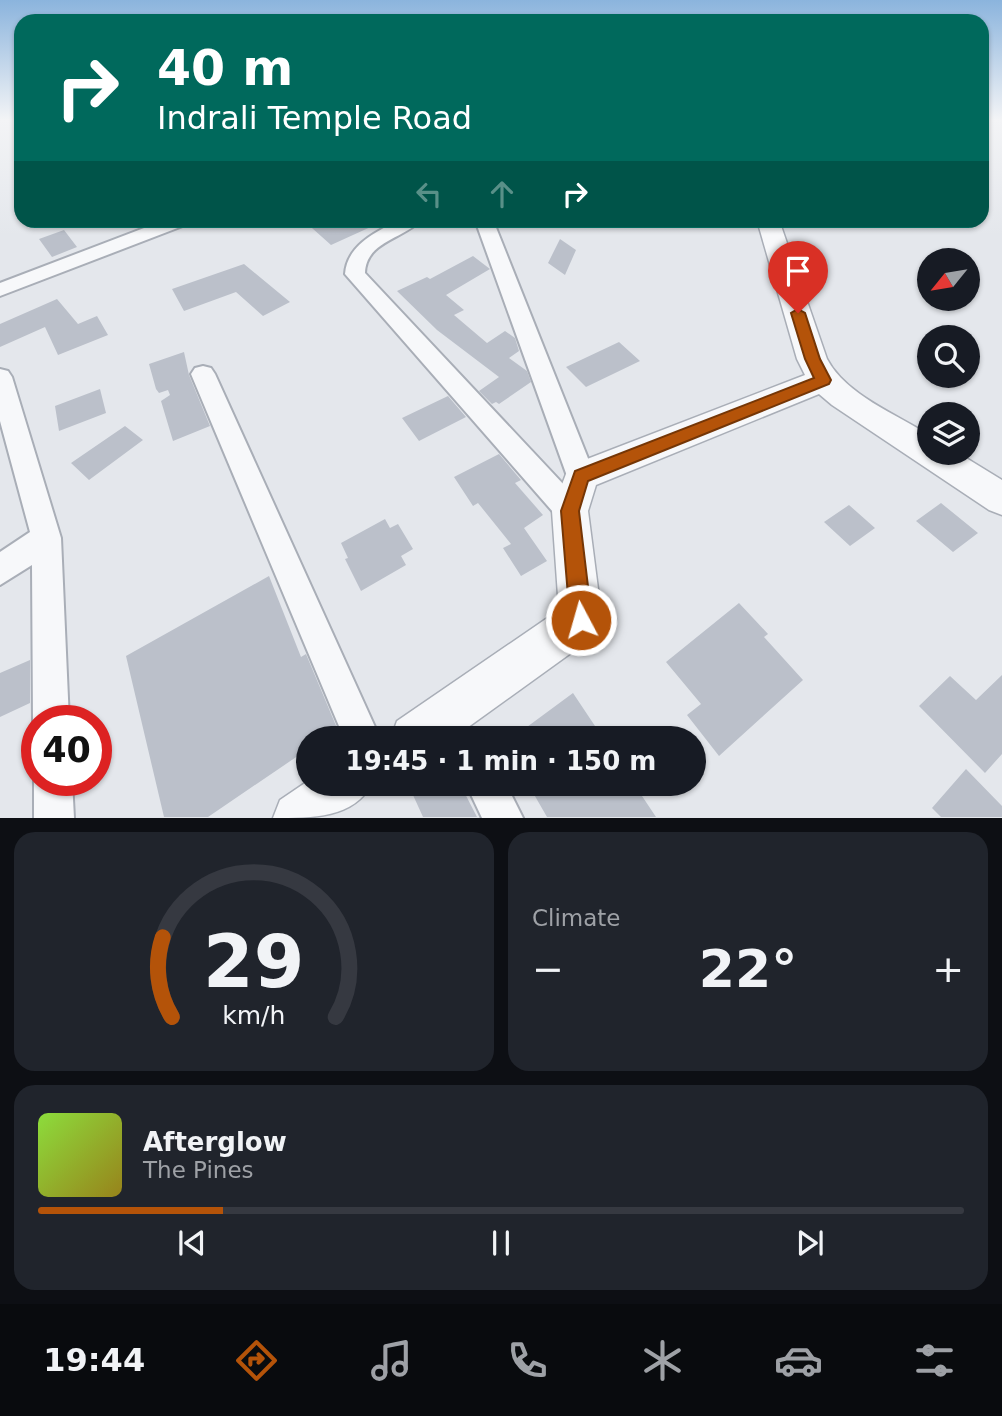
<!DOCTYPE html>
<html lang="en">
<head>
<meta charset="utf-8">
<style>
  body { margin:0; font-family:"DejaVu Sans",sans-serif; background:#20242c; color:#f1f3f6; height:100vh; display:flex; flex-direction:column; font-size:26px; white-space:nowrap }
  * { box-sizing:border-box; margin:0 }
  p { font-size:23px; color:#9ea1a6 }
  .icon { flex:none; width:38px; height:38px; fill:none; stroke:currentColor; stroke-width:2; stroke-linecap:round; stroke-linejoin:round }
  .map { position:relative; height:818px; overflow:hidden }
  .panel { display:flex; flex-direction:column; gap:14px; padding:14px; background:#0d0f14; flex:1 }
  .panel>* { flex:none }
  .top-card { position:absolute; left:14px; top:14px; width:975px; height:214px; border-radius:21px; box-shadow:0 2px 5px #0004; background:#00695c; color:#fff; overflow:hidden }
  .needle { width:46px; rotate:240deg }
  .buttons { position:absolute; left:917px; top:248px; display:grid; gap:14px }
  .buttons a { display:grid; place-items:center; width:63px; height:63px; border-radius:50%; background:#171b24; box-shadow:0 2px 5px #0004; font-size:35px }
  .speed { position:absolute; left:21px; top:705px; display:flex; gap:14px; font-size:35px; font-weight:700; text-align:center }
  .speed>* { display:grid; place-content:center; width:91px; height:91px; border-radius:50%; background:#171b24; box-shadow:0 2px 5px #0004; line-height:1 }
  .speed .limit { border:10px solid #d22; background:#fff; color:#111 }
  .pin { position:absolute; display:grid; place-items:center; width:60px; height:60px; color:#fff; margin:-72px -30px; border-radius:50% 50% 50% 0; rotate:-45deg; box-shadow:0 0 7px #0007 }
  .pin .icon { rotate:45deg }
  .me { position:absolute; width:77px; margin:-38px; rotate:354deg; stroke-linejoin:round; filter:drop-shadow(0 0 5px #0008) }
  .turn { display:flex; align-items:center; gap:24px; height:147px; padding:0 28px; font-size:32px }
  .turn .icon { width:91px; height:91px; stroke-width:2.5 }
  .turn b { display:block; font-size:49px; line-height:60px }
  .lanes { display:flex; align-items:center; height:66px; padding:0 28px; background:#0003; justify-content:center; gap:35px; direction:ltr }
  .lanes .off { opacity:.35 }
  .big { font-size:52px; font-weight:800; line-height:1.1 }
  .panel .card { flex:1; display:flex; flex-direction:column; justify-content:center; gap:10px; min-width:0; padding:0 24px; border-radius:21px; background:#20242c }
  .panel .dial { align-items:center; gap:0 }
  .dial svg { height:182px; overflow:visible; fill:none; stroke:#363941; stroke-width:7; stroke-linecap:round; text-anchor:middle }
  .dial text { fill:#f1f3f6; stroke:none }
  .song { display:flex; align-items:center; gap:21px }
  .cover { width:84px; height:84px; border-radius:10px; background:linear-gradient(135deg,hsl(90 70% 55%),hsl(50 70% 35%)) }
  .played { height:7px; border-radius:4px; background:linear-gradient(90deg,#b45309 20%,#363941 20%) }
  .keys { display:flex; justify-content:space-around; direction:ltr }
  .heat { display:flex; justify-content:space-between; align-items:center; font-size:38px; direction:ltr }
  .panel .tiles { flex:1; display:grid; gap:14px; grid-template-columns:1fr 1fr }
  .card:last-child { grid-column:span 2 }
  .trip { position:absolute; left:296px; top:726px; width:410px; height:70px; border-radius:35px; background:#171b24; box-shadow:0 2px 5px #0004; font-weight:800; line-height:70px; text-align:center }
  .menu { display:flex; height:112px; justify-content:space-around; align-items:center; background:#090b0e; color:#9ea1a6 }
  .menu .icon { width:49px; height:49px }
  .menu .selected { color:#b45309 }
  .menu b { font-size:32px; color:#f1f3f6 }
  .map>svg:first-child { display:block }
  .building { fill:#bbc0ca }
  .lines { fill:none; stroke-linecap:round; stroke-linejoin:round }
  .minor-casing { stroke:#a9aeb7; stroke-width:4 }
  .tertiary-casing { stroke:#a9aeb7; stroke-width:3 }
  .minor { fill:#f7f8fa; fill-rule:evenodd }
  .tertiary { fill:#f7f8fa; fill-rule:evenodd }
  .route { fill:#b45309; stroke:#753606; stroke-width:2 }
</style>
</head>
<body>
<div class="map">
<svg width="1002" height="818" viewBox="0 0 1002 818">
  <rect width="100%" height="100%" fill="#e4e7ec"/>
  <path class="building" d="M303 220H386L331 245Z
    M64 230 77 247 52 257 39 239Z
    M560 239 576 250 565 275 548 263Z
    M473 256 490 269 446 295 464 310 454 315 487 343 505 331 515 338 519 351 509 358 527 371 531 382 499 404 496 402 492 404 479 391 499 377 437 330 397 291 427 277 430 279Z
    M244 264 290 302 263 316 236 292 184 311 172 289Z
    M57 299 78 324 97 316 108 335 58 355 45 327 0 347V324Z
    M619 342 640 361 586 387 566 367Z
    M184 352 189 375 210 426 173 441 161 401 170 395 168 390 159 393 156 389 149 364Z
    M100 389 106 413 59 431 55 406Z
    M448 396 466 417 419 441 402 418Z
    M125 426 143 440 89 480 71 463Z
    M499 454 521 480 515 483 543 515 524 528 547 561 521 576 503 548 511 544 478 503 473 506 454 477Z
    M941 503 978 533 953 552 916 521Z
    M849 505 875 528 850 546 824 522Z
    M385 519 390 528 398 524 413 549 401 556 406 565 361 591 345 559 348 558 341 543Z
    M269 576 301 657 306 654 337 728 323 738H308V749L208 817H164L126 656Z
    M739 603 768 634 764 637 803 680 719 756 687 715 701 704 666 662Z
    M30 660V703L0 717V673Z
    M1002 675V754L985 773 919 706 950 676 976 700Z
    M573 693 603 738H512Z
    M966 769 1002 806V817H941L932 808Z
    M408 784H460L477 817H423Z
    M528 784H634L656 817H547Z"/>
  <g class="lines">
    <g class="minor-casing">
      <path id="minor" d="M165 220H190L188 224 0 296V283Z
        M399 220H421C404 239 366 241 365 273L580 502 584 511 580 520 570 524 560 520 345 274C347 245 376 232 399 220Z
        M475 220H493L595 476 591 484 581 487 571 484 567 476Z
        M203 366 211 368 215 374 380 738H344L191 374 195 368Z
        M0 369 8 371 12 377 61 538 69 721H37V730L33 721 32 565 0 585V552L30 532 0 421Z
        M37 773V780H72L74 818H34V780Z
        M466 784H506L523 818H482Z"/>
    </g>
    <g class="tertiary-casing">
      <path id="tertiary" d="M757 220H779L827 359C846 395 896 414 929 435V453H958L1002 480V515L989 510 832 405 819 394 596 485 588 511 602 620 596 635 453 738H391L397 721 559 610 552 511 569 466 805 375 797 359Z
        M308 781V784H372C353 818 314 818 273 818L280 800Z"/>
    </g>
    <use href="#minor" class="minor"/>
    <use href="#tertiary" class="tertiary"/>
  </g>
  <linearGradient id="sky" x2="0" y2="1"><stop stop-color="#8bb4dd"/><stop offset="0.51" stop-color="#f3f4f6"/><stop offset="1" stop-color="#f3f4f6" stop-opacity="0"/></linearGradient>
  <rect width="1002" height="235" fill="url(#sky)"/>
  <path class="route" d="M798 309 805 313 820 359 831 380 829 384 588 481 579 511 592 620 588 627 581 630 574 627 570 620 561 511 575 471 814 378 805 359 791 313Z"/>
</svg>
<div class="buttons">
<a><svg class="needle" viewBox="-14 -14 28 28"><path d="M0-13l5 13h-10z" fill="#e53935"/><path d="M0 13l5-13h-10z" fill="#9ea1a6"/></svg></a>
<a><svg class="icon" aria-label="search" viewBox="0 0 24 24"><circle cx="10" cy="10" r="6"/><path d="M15 15l6 6"/></svg></a>
<a><svg class="icon" aria-label="layers" viewBox="0 0 24 24"><path d="M12 4l9 5-9 5-9-5zM3 14l9 5 9-5"/></svg></a>
</div>
<div class="speed"><div class="limit">40</div></div>
<div class="pin" style="left:798px;top:313px;background:#d93025"><svg class="icon" aria-label="arrive" viewBox="0 0 24 24"><path d="M6 21V4h12l-3 4 3 4H6"/></svg></div>
<svg class="me" style="left:581px;top:620px" viewBox="-20 -20 40 40"><circle r="17" fill="#b45309" stroke="#fff" stroke-width="3"/><path d="M0-11L8 9 0 5-8 9z" fill="#fff"/></svg>
<div class="trip">19:45 · 1 min · 150 m</div>
<div class="top-card">
<div class="turn"><svg class="icon" aria-label="right" viewBox="0 0 24 24"><path d="M7 20v-9h11M14 6l5 5-5 5"/></svg><div><b>40 m</b>Indrali Temple Road</div></div>
<div class="lanes"><svg class="icon off" aria-label="left" viewBox="0 0 24 24"><path d="M17 20v-9H6M10 6l-5 5 5 5"/></svg><svg class="icon off" aria-label="ahead" viewBox="0 0 24 24"><path d="M12 20V5M6 11l6-6 6 6"/></svg><svg class="icon" aria-label="right" viewBox="0 0 24 24"><path d="M7 20v-9h11M14 6l5 5-5 5"/></svg></div>
</div>
</div>
<section class="panel">
<div class="tiles">
<div class="card dial"><svg viewBox="0 0 100 80">
<path d="M14 69A42 42 0 1 1 86 69"/>
<path d="M14 69A42 42 0 0 1 10 34" stroke="#b45309"/>
<text x="50" y="56" font-size="32" font-weight="700">29</text>
<text x="50" y="72" font-size="11">km/h</text>
</svg></div>
<div class="card"><p>Climate</p>
<div class="heat"><a>−</a><b class="big">22°</b><a>+</a></div>
</div>
<div class="card">
<div class="song"><i class="cover"></i><div><b>Afterglow</b><p>The Pines</p></div></div>
<div class="played"></div>
<div class="keys"><svg class="icon" aria-label="previous" viewBox="0 0 24 24"><path d="M18 5L8 12l10 7zM5 5v14"/></svg><svg class="icon" aria-label="pause" viewBox="0 0 24 24"><path d="M8 5v14M16 5v14"/></svg><svg class="icon" aria-label="next" viewBox="0 0 24 24"><path d="M6 5l10 7-10 7zM19 5v14"/></svg></div>
</div>
</div>
</section>
<nav class="menu">
<b>19:44</b>
<svg class="icon selected" aria-label="directions" viewBox="0 0 24 24"><path d="M12 3l9 9-9 9-9-9zM9 14v-3h6M13 9l2 2-2 2"/></svg>
<svg class="icon" aria-label="music" viewBox="0 0 24 24"><path d="M9 18V5l10-2v13"/><circle cx="6" cy="18" r="3"/><circle cx="16" cy="16" r="3"/></svg>
<svg class="icon" aria-label="phone" viewBox="0 0 24 24"><path d="M5 4h4l2 5-3 2q2 4 5 5l2-3 5 2v4C11 20 4 13 5 4z"/></svg>
<svg class="icon" aria-label="climate" viewBox="0 0 24 24"><path d="M12 3v18M4 7l16 10M4 17L20 7"/></svg>
<svg class="icon" aria-label="car" viewBox="0 0 24 24"><path d="M5 17H2v-5l4-1 3-4h7l3 4 3 1v5h-3M9 17h6M6 11h13"/><circle cx="7" cy="17" r="2"/><circle cx="17" cy="17" r="2"/></svg>
<svg class="icon" aria-label="filters" viewBox="0 0 24 24"><path d="M4 7h16M4 17h16"/><circle cx="9" cy="7" r="2"/><circle cx="15" cy="17" r="2"/></svg>
</nav>
</body>
</html>
